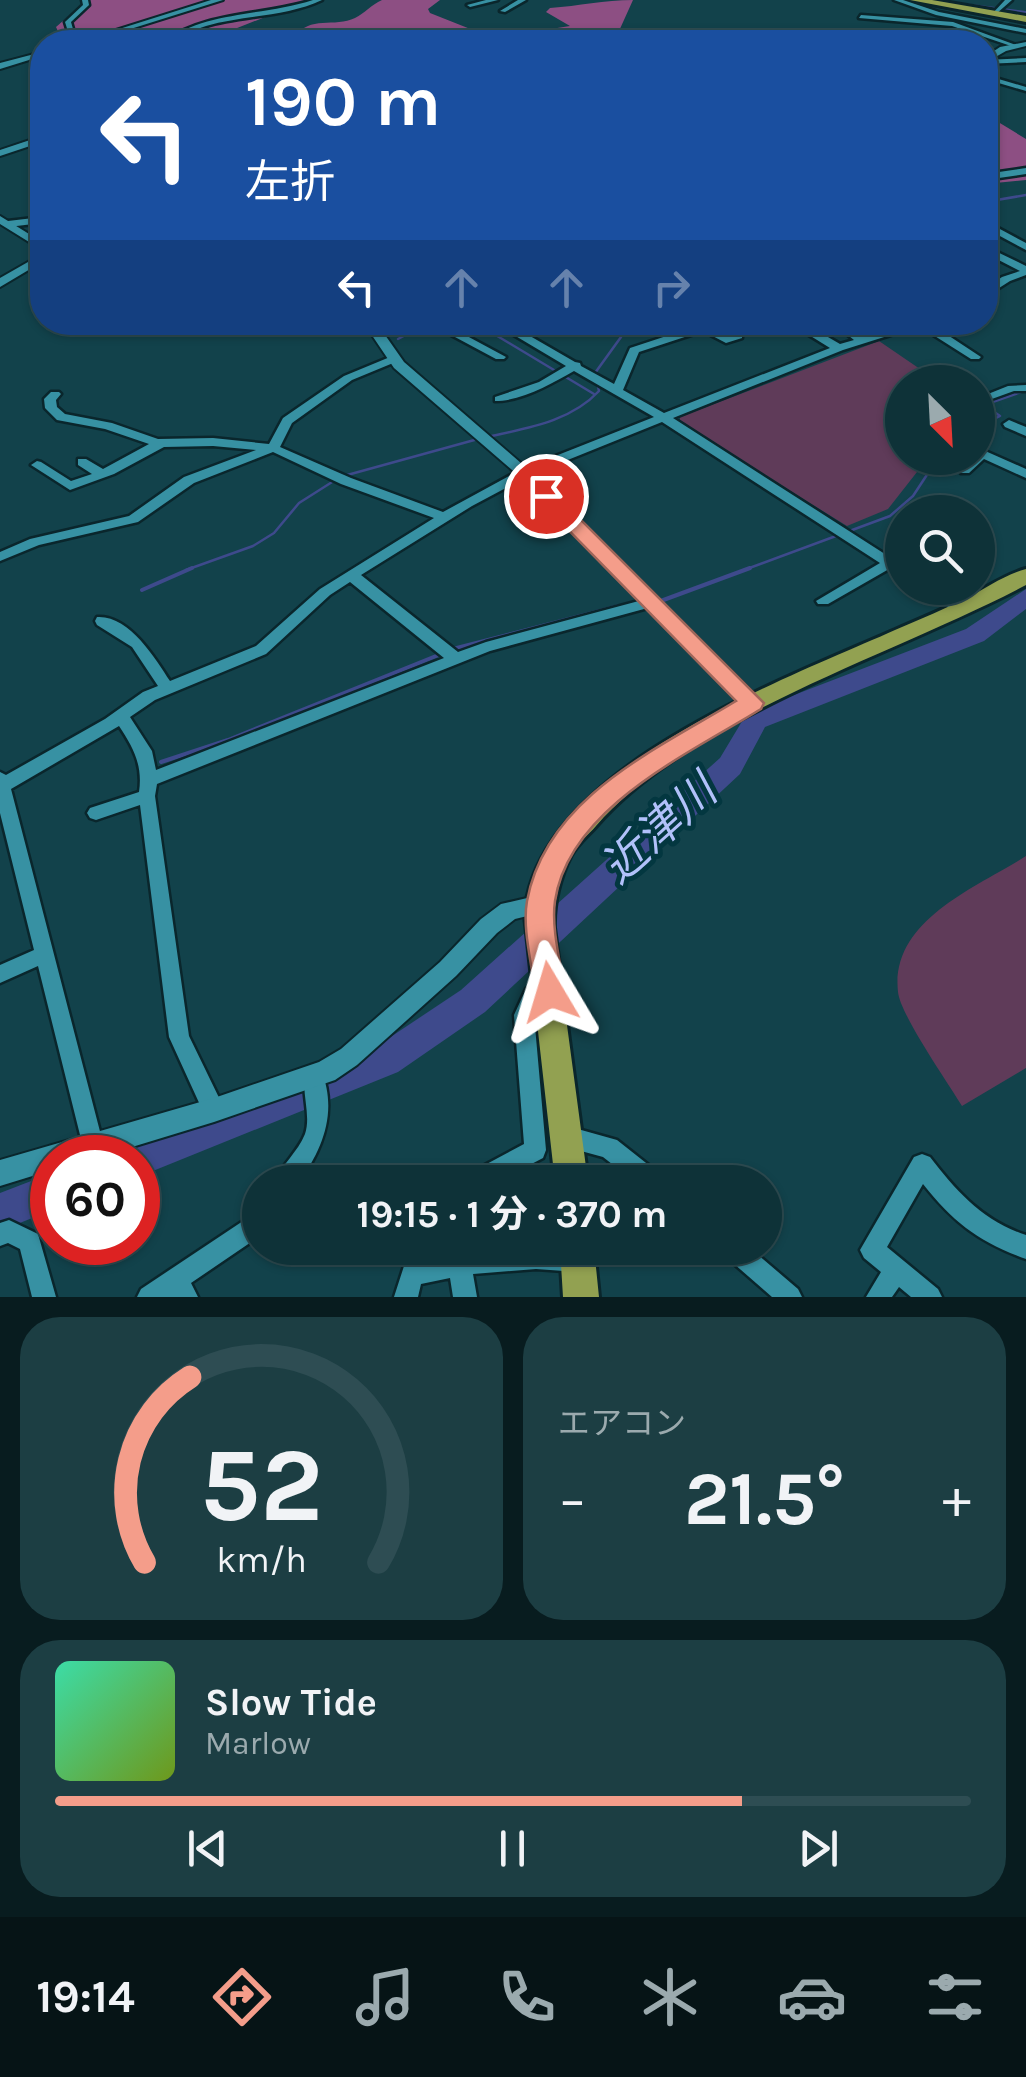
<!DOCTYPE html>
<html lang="ja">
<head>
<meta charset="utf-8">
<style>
  body { margin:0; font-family:Karla,"Noto Sans JP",sans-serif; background:#1c3e43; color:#f1f3f6; height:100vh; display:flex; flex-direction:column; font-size:38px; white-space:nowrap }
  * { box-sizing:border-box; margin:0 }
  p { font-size:32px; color:#9baaae }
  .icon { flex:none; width:55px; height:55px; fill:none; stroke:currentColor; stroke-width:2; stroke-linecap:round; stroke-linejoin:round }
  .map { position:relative; height:1297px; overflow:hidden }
  .panel { display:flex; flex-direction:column; gap:20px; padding:20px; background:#081c1f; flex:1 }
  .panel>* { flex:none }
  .hud { position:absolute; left:30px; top:30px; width:968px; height:305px; border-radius:40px; box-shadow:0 2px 8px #0004,0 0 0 2px #2e4d53; background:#1a4fa0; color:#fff; overflow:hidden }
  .needle { width:65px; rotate:156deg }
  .controls { position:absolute; left:885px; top:365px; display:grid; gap:20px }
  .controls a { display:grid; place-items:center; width:110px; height:110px; border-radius:50%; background:#0e3238; box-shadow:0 2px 8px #0004,0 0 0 2px #2e4d53; font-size:50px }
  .speed { position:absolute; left:30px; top:1135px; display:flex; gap:20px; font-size:50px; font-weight:700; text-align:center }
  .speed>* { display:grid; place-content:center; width:130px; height:130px; border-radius:50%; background:#0e3238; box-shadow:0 2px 8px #0004,0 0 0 2px #2e4d53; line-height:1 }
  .speed .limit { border:15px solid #d22; background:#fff; color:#111 }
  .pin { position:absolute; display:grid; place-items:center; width:85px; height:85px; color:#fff; margin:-42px; border:5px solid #fff; border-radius:50%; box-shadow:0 2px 10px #0007 }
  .me { position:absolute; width:110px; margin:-55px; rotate:353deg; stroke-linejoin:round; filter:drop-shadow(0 0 8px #0008) }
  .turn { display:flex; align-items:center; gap:35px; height:210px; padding:0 50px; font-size:45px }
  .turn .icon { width:130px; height:130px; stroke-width:2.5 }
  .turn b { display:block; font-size:70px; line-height:85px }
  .lanes { display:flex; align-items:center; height:95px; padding:0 50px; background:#0003; justify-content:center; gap:50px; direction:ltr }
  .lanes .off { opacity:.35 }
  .big { font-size:75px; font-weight:700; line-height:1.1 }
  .panel .tile { flex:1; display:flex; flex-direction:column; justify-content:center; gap:15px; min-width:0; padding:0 35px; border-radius:40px; background:#1c3e43 }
  .panel .dial { align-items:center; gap:0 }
  .dial svg { height:260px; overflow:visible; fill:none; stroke:#2e4d53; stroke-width:7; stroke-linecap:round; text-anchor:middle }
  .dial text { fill:#f1f3f6; stroke:none }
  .song { display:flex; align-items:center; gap:30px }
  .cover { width:120px; height:120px; border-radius:15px; background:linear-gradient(135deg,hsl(160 70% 55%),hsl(80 70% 35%)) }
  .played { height:10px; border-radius:5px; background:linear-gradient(90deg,#f49d8a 75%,#2e4d53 75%) }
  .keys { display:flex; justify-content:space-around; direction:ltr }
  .heat { display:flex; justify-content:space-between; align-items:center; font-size:55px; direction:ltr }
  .panel .tiles { flex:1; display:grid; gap:20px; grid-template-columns:1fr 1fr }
  .tile:last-child { grid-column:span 2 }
  .trip { position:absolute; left:242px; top:1165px; width:540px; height:100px; border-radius:50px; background:#0e3238; box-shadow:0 2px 8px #0004,0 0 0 2px #2e4d53; font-weight:700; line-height:100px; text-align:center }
  .dock { display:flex; height:160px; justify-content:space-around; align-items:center; background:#061416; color:#9baaae }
  .dock .icon { width:70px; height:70px }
  .dock .active { color:#f49d8a }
  .dock b { font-size:45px; color:#f1f3f6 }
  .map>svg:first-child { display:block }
  .green { fill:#5f3b59 }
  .forest { fill:#8d4f83 }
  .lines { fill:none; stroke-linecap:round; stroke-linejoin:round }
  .stream-far1 { stroke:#3e4a8c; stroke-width:2.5 }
  .stream { stroke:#3e4a8c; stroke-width:4 }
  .river { fill:#3e4a8c; fill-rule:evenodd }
  .minor-casing { stroke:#0a262c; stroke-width:5 }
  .tertiary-casing { stroke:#0a262c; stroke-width:4 }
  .primary-casing { stroke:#0a262c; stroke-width:6 }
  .minor { fill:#3791a3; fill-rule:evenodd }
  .tertiary { fill:#3791a3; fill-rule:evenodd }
  .primary { fill:#92a151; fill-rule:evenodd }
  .route { fill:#f49d8a; stroke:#9f665a; stroke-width:2.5 }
  .labels { text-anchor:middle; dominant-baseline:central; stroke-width:10; stroke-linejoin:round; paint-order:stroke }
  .near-water-label { font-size:45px; font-style:italic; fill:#b1c1fa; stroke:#033740 }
</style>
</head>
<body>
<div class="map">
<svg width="1026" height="1297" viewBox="0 0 1026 1297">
  <rect width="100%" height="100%" fill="#12424b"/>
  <path class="green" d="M879 341 939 382H902V458H928L888 509 847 526 680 423V417Z
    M1026 856V1068L962 1106C948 1083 900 1014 898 992 890 920 976 888 1026 856Z"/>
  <path class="forest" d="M87 0H308L202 42H63L56 27Z
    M382 0H440L428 9 430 13 493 38 570 26 546 12 550 8C579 6 604 0 633 0L619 31 625 36 617 42H302L295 37C309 15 335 28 355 18 365 13 371 5 382 0Z
    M985 114 1026 139V180L985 184Z"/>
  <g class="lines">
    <path class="stream-far1" d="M985 202 1026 195
      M474 322 594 394
      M398 339 411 332 410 322
      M978 427 1000 416 984 405 1021 392
      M487 437C527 428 570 422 599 391L595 373 621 337 625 322
      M186 570 253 546 274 533 299 503 340 477 478 439
      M744 570 890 516 913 496 938 458"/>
    <path class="stream" d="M142 590 192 568
      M658 602 750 568
      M449 650 619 606
      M161 762 228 740 441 654"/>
    <path class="river" d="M941 0 1026 11V17L946 3Z
      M1026 589V609L984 641 765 727 740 774 485 1012 398 1072 138 1177V1158H120L125 1146 374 1048 461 990 720 758 747 713 966 629Z
      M52 1173V1210L0 1231V1193Z"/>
    <g class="minor-casing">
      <path id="minor" d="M82 0H88L89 5 71 22 75 36 86 42 70 38 65 22 83 5Z
        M313 0H322C286 17 244 15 206 26 192 30 177 43 163 42 206 11 264 16 313 0Z
        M486 0H498L470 7 467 5Z
        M518 0H526L505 12 500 11Z
        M894 0H903L939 12 1026 29V33L936 15Z
        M1005 0H1012L996 14H992Z
        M861 15 953 22 1019 46 1014 47 952 26 859 18Z
        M522 38 524 41 482 42 485 40Z
        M1026 58V62L985 64V60Z
        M985 75 1026 87V91L985 79Z
        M1026 168V174L985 180V174Z
        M42 217V223L8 227 3 224 8 221Z
        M985 221 1026 243V250L985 228Z
        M985 246 1026 266V275L1010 281 985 297V289L1002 277 1020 271 985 253Z
        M427 322H441L506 357 504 359H496Z
        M492 322H506L575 362 580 363 581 366 614 384 630 348 709 322H726L713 328 727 336 742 334V338L726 343 703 331 639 352 623 390 664 413 830 348 788 322H802L840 344 854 340 832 322H845L864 337 908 322H928L981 357 979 359H971L919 326 843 350 673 418 902 565V575L889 569 828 604H818L816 601 880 563 662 422 528 476 472 506 361 575 458 652 486 642 650 598 657 603 655 606 490 651 157 784 155 796 189 1036 225 1110 222 1118 214 1121 206 1118 169 1037 140 805 96 820 90 818 87 813 90 808 139 792C143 765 133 747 119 726L11 789 103 1143 100 1151 92 1154 84 1151 38 966 0 983V965L34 950 0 813V772L6 775 105 719 143 692 158 686 132 647 97 625 95 621 97 617C129 615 155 658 170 681L256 646 320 589 434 518 341 484 273 452 194 483 138 522 39 545 0 561V552L30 539 129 516 184 477 256 450 213 446 164 447 114 474 70 490 31 465 37 461 41 462 71 481 92 474 78 465V459H86L103 469 149 444 105 429 57 420 45 408 44 399 51 392H59L61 394 56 400 57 407 65 414 112 423 158 439 213 438 269 444 283 418 344 376 390 357H398V361L352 380 292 423 280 447 351 478 443 512 520 470 654 417 574 371C551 384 522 401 495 401V397L539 382 566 366ZM350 582 444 658 156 770 152 751 130 717 155 700 266 654 330 595Z
        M1026 385V391H1014L978 404V398L1008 386Z
        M1009 420 1026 427V436L1005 427 1003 424Z
        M983 450 1026 469V478L984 459 969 473H961V467L972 458H978V452Z
        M921 588H937L966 608 959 613 954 611Z
        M550 983 557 986 560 992 557 998 539 1003 534 1015 546 1150 543 1158 497 1182H465L468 1174 524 1144 514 1015 526 989Z
        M314 1067 321 1070C338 1111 323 1149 299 1182H275C281 1165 298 1152 305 1134 312 1113 299 1089 307 1070Z
        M567 1126 617 1140 660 1174 663 1182H635L603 1157 559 1145 556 1137 559 1129Z
        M922 1154 930 1157C957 1192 983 1221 1026 1235V1259C979 1242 954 1223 923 1184L887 1247 938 1289 942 1297H911L899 1287 892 1297H866L881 1272 864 1258 860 1250 914 1157Z
        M260 1207V1236L191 1283 198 1297H137L141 1289 246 1219 252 1210Z
        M9 1220 38 1234 56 1297H32L20 1249 8 1243 0 1246V1223Z
        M445 1248H468L469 1251C497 1247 561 1241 586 1252L590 1260 586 1268 578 1272 536 1269 473 1274 477 1297H453L450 1278 421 1284 418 1297H394L404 1266 447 1255Z
        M721 1248H750L798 1289 802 1297H772L725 1256Z"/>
    </g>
    <g class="tertiary-casing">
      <path id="tertiary" d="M211 0H223L89 42H78Z
        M1026 42V46L1006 51 985 63V57L1000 47Z
        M42 52V56L0 69V63Z
        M42 136V142L0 156V150Z
        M0 216 42 242V250L0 224Z
        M42 254V262L0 287V278Z
        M363 322H376L404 362 529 470 758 698 761 703 758 708H746L519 476 394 368Z
        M540 895 548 897 551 904 548 911 515 919 497 933 456 976 357 1065 335 1080 214 1122 96 1158H52V1170L0 1186V1160L214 1098 319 1062 341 1049 440 962 481 919 501 904Z"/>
    </g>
    <g class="primary-casing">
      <path id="primary" d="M910 0H932L1026 16V22Z
        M1026 569V585C896 654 691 716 596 826 588 835 577 844 571 855 560 876 553 904 554 928L588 1182H555L525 916C534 770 788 678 902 627 923 618 944 609 965 599 985 589 1004 575 1026 569Z
        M560 1248H594L599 1297H563Z"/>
    </g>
    <use href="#minor" class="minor"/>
    <use href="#tertiary" class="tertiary"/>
    <use href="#primary" class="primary"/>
  </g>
  <path class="route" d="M546 490 553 492 764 703 761 709C688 754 569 808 555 901 551 929 561 964 565 992L560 1002 550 1006 539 1002 535 992C532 964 522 928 527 901 546 798 655 750 736 701L539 500 536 496Z"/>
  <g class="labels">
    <g class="near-water-label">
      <text transform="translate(659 829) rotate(-42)">近津川</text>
    </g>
  </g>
</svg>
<div class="controls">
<a><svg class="needle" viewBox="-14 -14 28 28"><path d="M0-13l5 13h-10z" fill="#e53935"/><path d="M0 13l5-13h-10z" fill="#9baaae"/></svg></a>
<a><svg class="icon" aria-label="search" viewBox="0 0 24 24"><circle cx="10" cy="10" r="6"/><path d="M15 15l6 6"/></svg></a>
</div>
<div class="speed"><div class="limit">60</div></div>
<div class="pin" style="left:546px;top:496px;background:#d93025"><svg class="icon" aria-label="arrive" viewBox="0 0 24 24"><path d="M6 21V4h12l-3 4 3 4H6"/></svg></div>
<svg class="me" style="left:550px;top:992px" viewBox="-20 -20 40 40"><path d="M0-17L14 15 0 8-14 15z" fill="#f49d8a" stroke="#fff" stroke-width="4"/></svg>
<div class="trip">19:15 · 1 分 · 370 m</div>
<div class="hud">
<div class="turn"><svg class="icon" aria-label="left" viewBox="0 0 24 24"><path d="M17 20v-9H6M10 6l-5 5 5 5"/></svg><div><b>190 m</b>左折</div></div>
<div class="lanes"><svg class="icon" aria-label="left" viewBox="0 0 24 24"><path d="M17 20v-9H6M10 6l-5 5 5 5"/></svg><svg class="icon off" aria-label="ahead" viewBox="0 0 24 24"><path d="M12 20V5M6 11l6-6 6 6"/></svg><svg class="icon off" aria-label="ahead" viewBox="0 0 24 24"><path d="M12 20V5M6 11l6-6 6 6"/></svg><svg class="icon off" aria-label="right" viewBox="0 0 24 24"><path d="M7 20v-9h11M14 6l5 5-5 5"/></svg></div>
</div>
</div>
<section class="panel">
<div class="tiles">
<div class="tile dial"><svg viewBox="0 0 100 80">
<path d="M14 69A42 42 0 1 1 86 69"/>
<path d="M14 69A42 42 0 0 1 28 12" stroke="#f49d8a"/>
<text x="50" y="56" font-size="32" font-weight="700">52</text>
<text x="50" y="72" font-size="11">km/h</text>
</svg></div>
<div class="tile"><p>エアコン</p>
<div class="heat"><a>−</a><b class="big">21.5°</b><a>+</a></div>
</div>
<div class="tile">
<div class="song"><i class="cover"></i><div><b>Slow Tide</b><p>Marlow</p></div></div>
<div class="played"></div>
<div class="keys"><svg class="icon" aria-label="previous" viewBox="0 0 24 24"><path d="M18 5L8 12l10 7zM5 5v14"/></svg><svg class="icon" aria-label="pause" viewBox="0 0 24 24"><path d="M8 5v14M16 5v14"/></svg><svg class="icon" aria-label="next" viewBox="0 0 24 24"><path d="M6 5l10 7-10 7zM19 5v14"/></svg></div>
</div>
</div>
</section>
<nav class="dock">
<b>19:14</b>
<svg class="icon active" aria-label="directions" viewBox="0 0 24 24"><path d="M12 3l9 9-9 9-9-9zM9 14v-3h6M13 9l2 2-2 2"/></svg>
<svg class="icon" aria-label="music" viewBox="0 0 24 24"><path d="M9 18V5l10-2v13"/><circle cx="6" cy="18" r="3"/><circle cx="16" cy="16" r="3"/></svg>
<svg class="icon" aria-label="phone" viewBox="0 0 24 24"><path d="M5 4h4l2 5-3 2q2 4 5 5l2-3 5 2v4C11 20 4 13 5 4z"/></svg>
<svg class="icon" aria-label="climate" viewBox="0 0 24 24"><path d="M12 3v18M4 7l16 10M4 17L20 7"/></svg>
<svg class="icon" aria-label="car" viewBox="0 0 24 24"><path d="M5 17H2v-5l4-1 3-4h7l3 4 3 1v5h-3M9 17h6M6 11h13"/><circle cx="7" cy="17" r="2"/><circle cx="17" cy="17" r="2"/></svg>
<svg class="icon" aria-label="filters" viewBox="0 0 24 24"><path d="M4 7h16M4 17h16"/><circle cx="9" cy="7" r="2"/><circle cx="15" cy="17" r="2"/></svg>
</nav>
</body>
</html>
